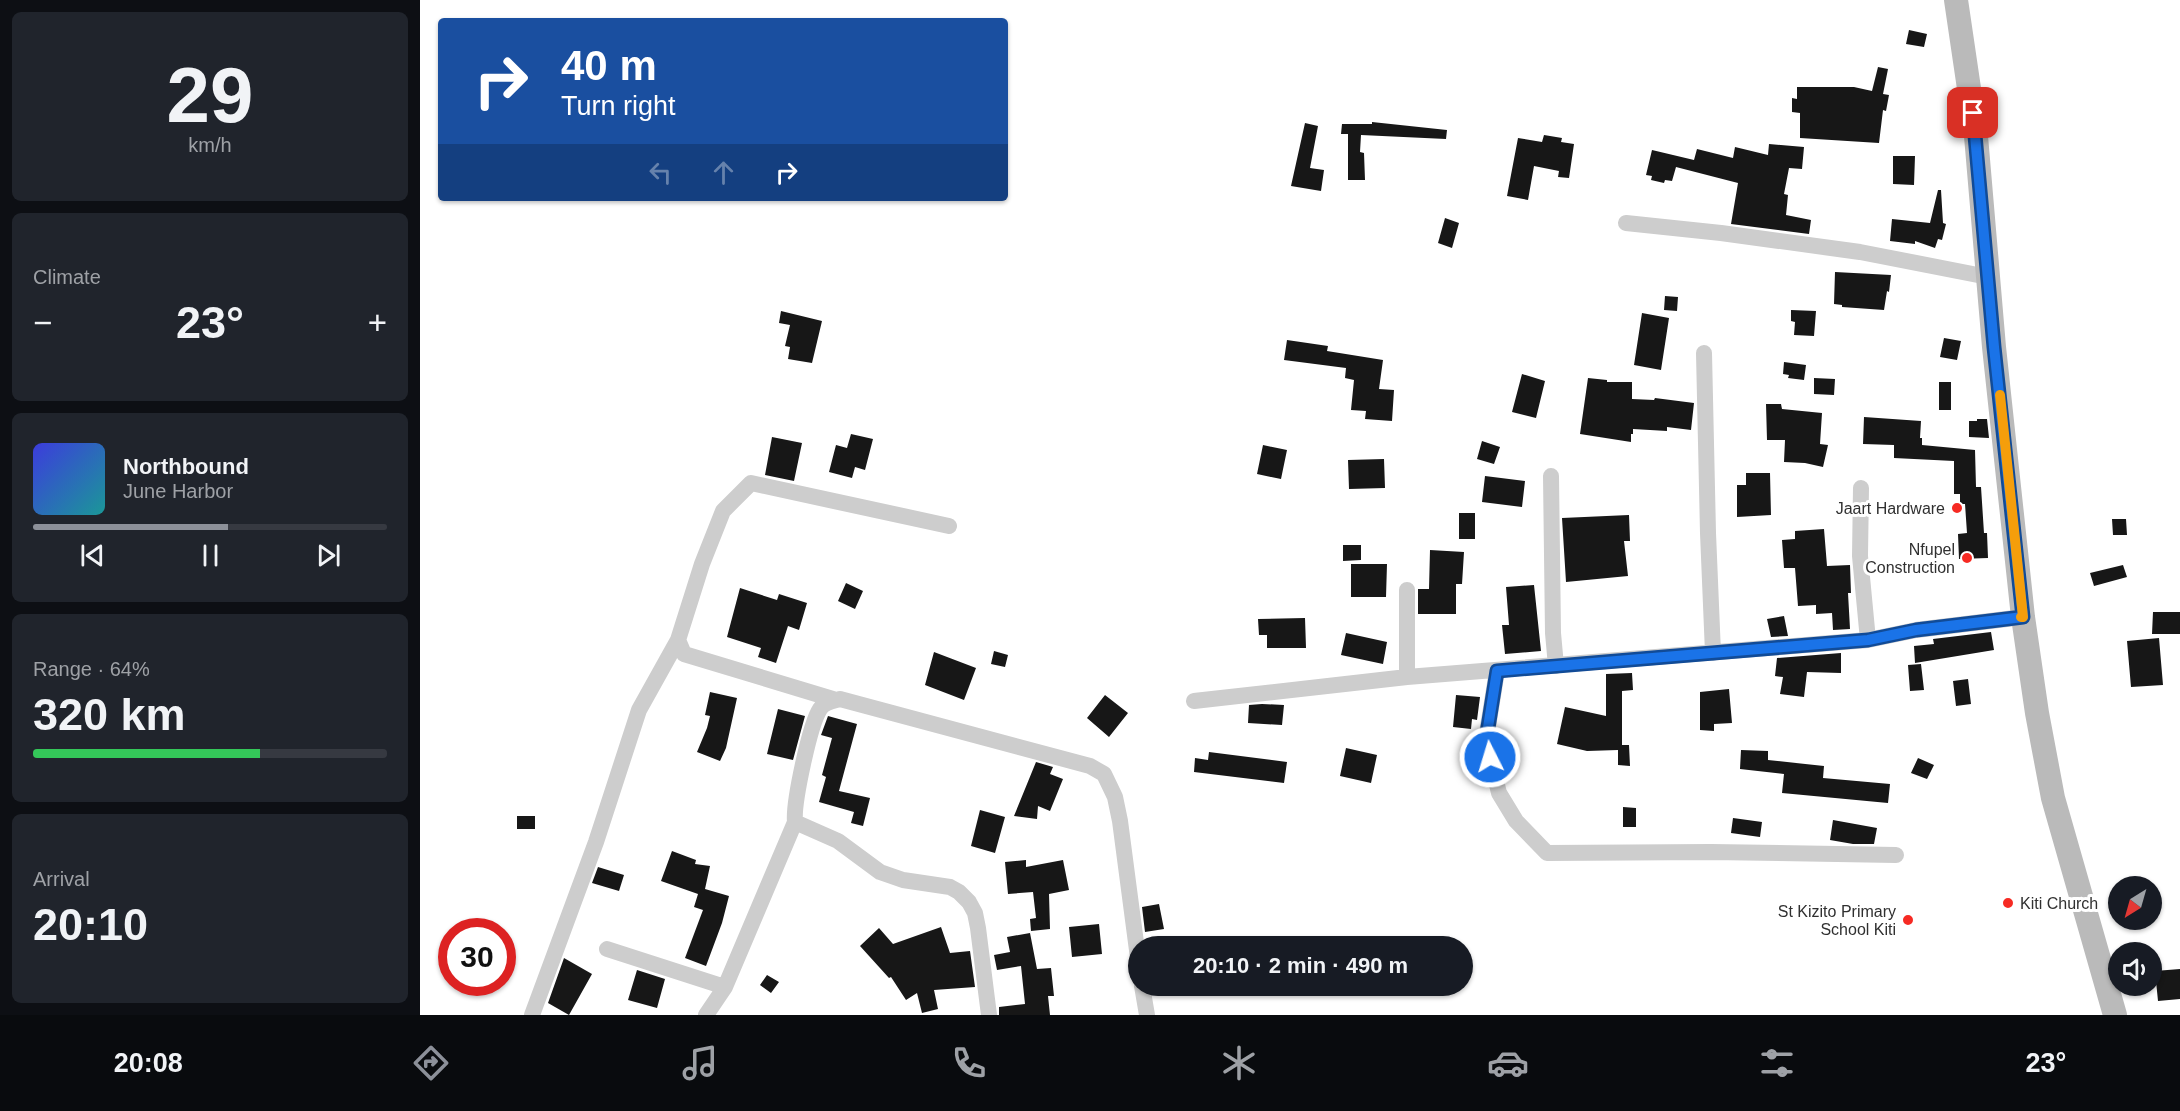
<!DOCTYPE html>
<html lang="en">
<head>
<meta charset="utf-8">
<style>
  body { margin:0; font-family:Helvetica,sans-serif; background:#20242c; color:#f1f3f6; height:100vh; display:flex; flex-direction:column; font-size:22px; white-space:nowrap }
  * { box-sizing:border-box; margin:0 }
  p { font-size:20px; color:#9ea1a6 }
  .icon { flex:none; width:33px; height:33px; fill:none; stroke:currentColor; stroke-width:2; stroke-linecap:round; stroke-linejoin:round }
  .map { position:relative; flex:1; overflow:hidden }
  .drawer { display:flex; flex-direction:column; gap:12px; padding:12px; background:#0d0f14; width:420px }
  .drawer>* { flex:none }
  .top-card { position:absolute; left:18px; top:18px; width:570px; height:183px; border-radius:6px; box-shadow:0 2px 4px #0004; background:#1a4fa0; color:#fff; overflow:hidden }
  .needle { width:39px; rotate:217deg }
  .tools { position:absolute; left:1688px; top:876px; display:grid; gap:12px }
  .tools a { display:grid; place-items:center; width:54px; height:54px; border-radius:50%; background:#171b24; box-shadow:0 2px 4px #0004; font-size:30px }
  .speed { position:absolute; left:18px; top:918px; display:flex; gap:12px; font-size:30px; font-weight:700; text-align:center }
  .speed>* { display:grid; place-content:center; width:78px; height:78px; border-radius:50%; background:#171b24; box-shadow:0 2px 4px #0004; line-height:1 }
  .speed .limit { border:9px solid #d22; background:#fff; color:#111 }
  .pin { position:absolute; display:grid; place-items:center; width:51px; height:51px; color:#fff; margin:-26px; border-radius:12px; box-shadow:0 3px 9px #0006 }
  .me { position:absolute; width:66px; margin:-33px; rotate:355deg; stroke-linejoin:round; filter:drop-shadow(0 0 4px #0008) }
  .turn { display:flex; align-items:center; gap:21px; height:126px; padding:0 24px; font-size:27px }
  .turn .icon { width:78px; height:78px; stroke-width:2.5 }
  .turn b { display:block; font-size:42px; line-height:51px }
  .lanes { display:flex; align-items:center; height:57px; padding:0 24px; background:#0003; justify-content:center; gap:30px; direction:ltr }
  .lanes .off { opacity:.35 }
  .big { font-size:45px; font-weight:700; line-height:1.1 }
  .drawer .card { flex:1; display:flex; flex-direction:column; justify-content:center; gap:9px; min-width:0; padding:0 21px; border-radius:9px; background:#20242c }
  .drawer .dial { align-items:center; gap:0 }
  .dial b { font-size:78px; line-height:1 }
  .song { display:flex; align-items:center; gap:18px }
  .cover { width:72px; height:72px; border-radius:9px; background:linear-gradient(135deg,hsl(240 70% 55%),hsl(180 70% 35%)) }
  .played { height:6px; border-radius:3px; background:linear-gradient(90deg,#8c9099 55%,#363941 55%) }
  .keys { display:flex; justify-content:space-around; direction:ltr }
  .heat { display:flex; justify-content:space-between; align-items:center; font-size:33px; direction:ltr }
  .charge { height:9px; border-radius:4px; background:linear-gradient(90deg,#34c759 64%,#363941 0) }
  .trip { position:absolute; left:708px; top:936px; width:345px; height:60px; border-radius:30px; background:#171b24; box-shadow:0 2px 4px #0004; font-weight:700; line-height:60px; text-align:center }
  .dock { display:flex; height:96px; justify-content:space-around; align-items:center; background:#090b0e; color:#9ea1a6 }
  .dock .icon { width:42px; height:42px }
  .dock .selected { color:#8c9099 }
  .dock b { font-size:27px; color:#f1f3f6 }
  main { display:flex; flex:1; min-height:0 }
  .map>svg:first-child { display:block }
  .building { fill:#171717 }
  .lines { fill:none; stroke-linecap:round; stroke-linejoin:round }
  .street { stroke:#cdcdcd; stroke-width:16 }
  .secondary { stroke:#bababa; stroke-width:24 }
  .route-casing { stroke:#114b97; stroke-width:15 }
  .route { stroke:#1a73e8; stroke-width:10 }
  .slow { stroke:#f59e0b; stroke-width:10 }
  .poi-dot { fill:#f62a23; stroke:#fff; stroke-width:2 }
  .labels { text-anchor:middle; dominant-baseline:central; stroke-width:6; stroke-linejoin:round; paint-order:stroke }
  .poi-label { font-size:16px; fill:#303030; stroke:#fff; text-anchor:end }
</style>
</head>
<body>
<main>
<section class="drawer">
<div class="card dial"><b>29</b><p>km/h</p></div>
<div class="card"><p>Climate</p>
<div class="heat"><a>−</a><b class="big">23°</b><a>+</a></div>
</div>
<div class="card">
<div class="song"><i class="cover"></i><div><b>Northbound</b><p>June Harbor</p></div></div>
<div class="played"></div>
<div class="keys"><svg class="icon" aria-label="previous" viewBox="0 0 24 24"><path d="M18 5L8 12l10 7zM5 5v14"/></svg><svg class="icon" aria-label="pause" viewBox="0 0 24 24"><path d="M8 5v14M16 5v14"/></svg><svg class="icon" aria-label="next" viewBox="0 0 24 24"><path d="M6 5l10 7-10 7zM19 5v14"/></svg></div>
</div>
<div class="card"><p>Range · 64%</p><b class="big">320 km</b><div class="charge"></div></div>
<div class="card"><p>Arrival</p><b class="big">20:10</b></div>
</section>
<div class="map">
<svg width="1760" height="1015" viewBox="0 0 1760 1015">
  <rect width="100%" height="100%" fill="#fff"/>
  <path class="building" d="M1489 30 1507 34 1504 47 1486 44Z
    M1458 67 1468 69 1463 94 1469 95 1466 111 1463 110 1459 143 1380 138V113L1372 112V98L1377 99V87H1434L1452 91Z
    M952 122 1027 130 1026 139 941 135 940 152 944 153 945 180H928V134H921L922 124H952Z
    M885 123 898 126 890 168 904 170 901 191 871 186Z
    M1124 135 1142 138 1141 142 1154 144 1149 178 1138 177 1139 171 1114 166 1108 200 1087 196 1098 138 1122 142Z
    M1349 144 1384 147 1382 169 1369 168 1364 194 1368 195 1366 215 1391 220 1389 234 1311 224 1318 183 1256 167 1252 181 1245 180 1244 183 1231 180 1232 176 1226 175 1232 150 1274 160 1277 149 1313 158 1315 147 1348 155Z
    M1473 156H1495L1494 185 1473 184Z
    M1518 190H1521L1523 223 1526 224 1522 240 1518 239 1515 248 1495 241V244L1470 241 1472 219 1510 223Z
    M1025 218 1039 223 1032 248 1018 243Z
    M1415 272 1471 275 1469 292 1467 291 1464 310 1422 307V305L1414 304Z
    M1245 296 1258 297 1257 311 1244 310Z
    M1371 310 1396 311 1394 336 1374 335 1375 322 1371 321Z
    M361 311 402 321 392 363 368 359 370 347 365 346 370 325 359 323Z
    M1222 313 1249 318 1241 370 1214 365Z
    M1524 338 1541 341 1537 360 1520 357Z
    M867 340 908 346 907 351 963 360 959 389 974 390 972 421 945 419 946 411 931 410 934 380 925 378 926 368 864 360Z
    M1364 362 1386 365 1384 380 1368 378 1369 375 1363 374Z
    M1102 374 1125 381 1116 418 1092 412Z
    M1168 378 1187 380V382H1212V399L1234 400 1235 398 1274 403 1271 430 1247 427V431L1213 429V434H1211V442L1160 434Z
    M1394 378 1415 379 1414 395 1394 394Z
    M1519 382H1531V410H1519Z
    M1346 404H1361L1362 409 1402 413 1400 444 1408 445 1403 467 1385 463 1364 462 1365 440H1347Z
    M1444 417 1501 421 1500 438H1502V445L1555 450 1556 487H1561L1564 533H1567L1568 558 1539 559 1538 534 1547 533 1545 504H1540V494H1534V461L1474 458V445L1443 444Z
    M1557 419H1567L1569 438 1549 437V421H1557Z
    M431 434 453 439 445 470 435 467 432 478 409 472 416 445 427 448Z
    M352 437 382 443 374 481 345 475Z
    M1062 441 1080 447 1074 464 1057 459Z
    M843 445 867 450 861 479 837 474Z
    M964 459 965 488 929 489 928 460Z
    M1326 473H1350L1351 515 1317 517V485H1326Z
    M1065 476 1105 481 1102 507 1062 502Z
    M1039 513H1055V539H1039Z
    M1209 515 1210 541H1204L1208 576 1146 582 1142 518Z
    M1692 519H1706L1707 535H1693Z
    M1404 529 1407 566 1430 565 1431 593H1428L1430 629 1413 630 1412 613 1396 614V605L1378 606 1375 568H1364L1362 540 1375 539V531Z
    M923 545H941V560L923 561Z
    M1010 550 1044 552 1042 584H1036V614H998V589H1009Z
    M931 564H967L966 597H931Z
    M1703 565 1707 577 1674 586 1670 573Z
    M426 583 443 591 435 609 418 601Z
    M1114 585 1121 651 1085 654 1082 625H1089L1086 587Z
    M320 588 357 600 359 594 387 603 379 630 368 626 356 663 338 657 341 648 307 637Z
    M1733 612H1760V634H1732Z
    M1364 616 1368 636 1351 637 1347 619Z
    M885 618 886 648H847V635H839L838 619Z
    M1571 632 1574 650 1495 663 1494 646 1514 644 1513 639Z
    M926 633 967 642 963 664 921 655Z
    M1739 638 1743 685 1711 687 1707 641Z
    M574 651 588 655 585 667 571 664Z
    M514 652 556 668 544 700 505 685Z
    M1421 653V673L1387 672 1384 697 1360 694 1363 677 1355 676 1357 658Z
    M1501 664 1504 690 1490 691 1488 665Z
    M1212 673 1213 690 1202 691V745H1209L1210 766 1198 765V750L1167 751 1137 744 1145 707 1186 716V674Z
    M1548 679 1551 704 1536 706 1533 681Z
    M1309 689 1312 723 1294 724V731L1280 730V692Z
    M290 692 317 698 306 748 300 761 277 752 287 728 290 716 285 715Z
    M685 695 708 713 689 737 667 718Z
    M1036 695 1060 697 1057 720 1052 719 1051 729 1033 727Z
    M842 704 864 705 862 725 828 723 829 705Z
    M358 709 385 716 373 760 347 754Z
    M408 716 437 724 419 791 450 798 443 826 431 823 434 812 399 802 406 777 402 775 412 738 401 735Z
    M926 748 957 755 951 783 920 776Z
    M1321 750 1348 751V760L1404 766 1403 778 1470 784 1468 803 1362 793 1364 774 1320 769Z
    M789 752 867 762 864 783 774 772 775 758 788 760Z
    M1498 758 1514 765 1507 779 1491 773Z
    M616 762 633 767 630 774 643 779 630 811 618 806 617 819 594 816Z
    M1203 807 1216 808V827H1203Z
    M560 810 585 817 575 853 551 846Z
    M97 816H115V829H97Z
    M1313 818 1342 822 1340 837 1311 833Z
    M1413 820 1457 828 1454 844H1433L1410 840Z
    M252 851 276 860 275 864 290 866 285 889 309 896 302 923 286 966 265 958 283 910 274 907 278 894 241 881Z
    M606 860V867L643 860 649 890 629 894 630 929 611 931 610 919 616 918 613 892 588 894 585 862Z
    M178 867 204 875 199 891 172 883Z
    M739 904 744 929 725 932 722 907Z
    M679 924 682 954 652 957 649 927Z
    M521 927 530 953 550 951 555 987 514 990 518 1009 502 1013 497 993 486 1000 471 977 469 978 440 946 459 928 473 944Z
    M610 933 617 969 631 968 634 996H628L630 1015H579V1007L605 1004 601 966 577 970 574 955 590 952 587 937Z
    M144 958 172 974 149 1015 128 1003Z
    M1760 969V999L1738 1001 1735 971Z
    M217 970 245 979 237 1008 208 1000Z
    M347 975 359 982 351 993 340 985Z"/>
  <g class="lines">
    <path class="street" d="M1206 223 1301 233 1440 252 1568 277
      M1284 353 1288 533 1293 653
      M1131 476 1133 633 1136 666
      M1441 488 1440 556 1448 640
      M1077 671 1066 739 1079 793 1096 821 1127 853 1291 852 1476 855
      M987 677V590
      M416 700 264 654 258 640 282 564 303 511 331 483 529 526
      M774 701 987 677 1448 640 1496 630 1603 617
      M375 822 418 841 460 872 483 880 530 887 539 892 549 902 555 913 558 928 569 1015
      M187 949 305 987
      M722 986 727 1015
      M112 1015 176 842 219 710 258 640
      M286 1015 305 987 375 822C373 803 390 724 400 709 404 702 413 701 420 699L670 766 684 774 695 797 700 821 718 958"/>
    <path class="secondary" d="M1536 0 1556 136 1574 347 1603 617 1617 713 1633 798 1695 1015"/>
  </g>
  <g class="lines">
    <g class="route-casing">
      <path id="route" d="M1070 757 1066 740 1077 671 1448 640 1496 630 1603 617 1574 347 1553 113"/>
    </g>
    <use href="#route" class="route"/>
    <path class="slow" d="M1580 395 1603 617H1601"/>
  </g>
  <g class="poi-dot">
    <circle cx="1537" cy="508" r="6"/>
    <circle cx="1547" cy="558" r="6"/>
    <circle cx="1588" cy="903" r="6"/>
    <circle cx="1488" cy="920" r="6"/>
  </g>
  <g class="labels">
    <g class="poi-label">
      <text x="1525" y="508">Jaart Hardware</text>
      <text x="1535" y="549">Nfupel<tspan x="1535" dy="18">Construction</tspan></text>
      <text x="1600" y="903" text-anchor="start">Kiti Church</text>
      <text x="1476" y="911">St Kizito Primary<tspan x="1476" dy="18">School Kiti</tspan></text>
    </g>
  </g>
</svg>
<div class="tools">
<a><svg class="needle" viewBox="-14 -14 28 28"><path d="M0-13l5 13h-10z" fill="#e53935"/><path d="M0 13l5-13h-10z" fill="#9ea1a6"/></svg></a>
<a><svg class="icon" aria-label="sound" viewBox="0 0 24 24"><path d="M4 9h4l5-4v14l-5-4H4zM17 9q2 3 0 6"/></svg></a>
</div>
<div class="speed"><div class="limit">30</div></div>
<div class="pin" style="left:1553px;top:113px;background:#d93025"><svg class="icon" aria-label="arrive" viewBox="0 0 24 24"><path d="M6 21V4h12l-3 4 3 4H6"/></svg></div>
<svg class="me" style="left:1070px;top:757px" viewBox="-20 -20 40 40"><circle r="17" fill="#1a73e8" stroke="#fff" stroke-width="3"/><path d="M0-11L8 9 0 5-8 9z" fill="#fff"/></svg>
<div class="trip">20:10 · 2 min · 490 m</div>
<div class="top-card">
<div class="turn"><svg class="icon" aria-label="right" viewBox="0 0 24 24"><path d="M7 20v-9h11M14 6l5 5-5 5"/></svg><div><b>40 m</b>Turn right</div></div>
<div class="lanes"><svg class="icon off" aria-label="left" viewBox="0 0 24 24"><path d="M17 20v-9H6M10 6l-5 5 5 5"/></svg><svg class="icon off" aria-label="ahead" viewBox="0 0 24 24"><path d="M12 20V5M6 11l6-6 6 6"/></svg><svg class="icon" aria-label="right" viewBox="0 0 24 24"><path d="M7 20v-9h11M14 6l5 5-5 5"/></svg></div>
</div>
</div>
</main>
<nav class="dock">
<b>20:08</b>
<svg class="icon selected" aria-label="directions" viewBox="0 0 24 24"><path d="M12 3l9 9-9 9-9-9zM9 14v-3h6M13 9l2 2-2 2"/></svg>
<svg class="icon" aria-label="music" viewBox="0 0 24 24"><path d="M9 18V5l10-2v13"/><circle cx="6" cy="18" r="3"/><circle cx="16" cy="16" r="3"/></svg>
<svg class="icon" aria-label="phone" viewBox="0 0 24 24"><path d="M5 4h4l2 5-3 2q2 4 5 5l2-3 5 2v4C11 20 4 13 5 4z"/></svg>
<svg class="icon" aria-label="climate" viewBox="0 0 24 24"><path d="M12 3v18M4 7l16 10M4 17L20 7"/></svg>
<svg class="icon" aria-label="car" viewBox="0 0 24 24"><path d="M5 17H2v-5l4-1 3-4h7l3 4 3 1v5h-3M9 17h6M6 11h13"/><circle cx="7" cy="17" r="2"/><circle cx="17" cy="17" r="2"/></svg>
<svg class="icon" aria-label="filters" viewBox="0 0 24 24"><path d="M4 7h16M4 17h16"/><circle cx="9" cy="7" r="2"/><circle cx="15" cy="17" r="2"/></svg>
<b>23°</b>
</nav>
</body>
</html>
